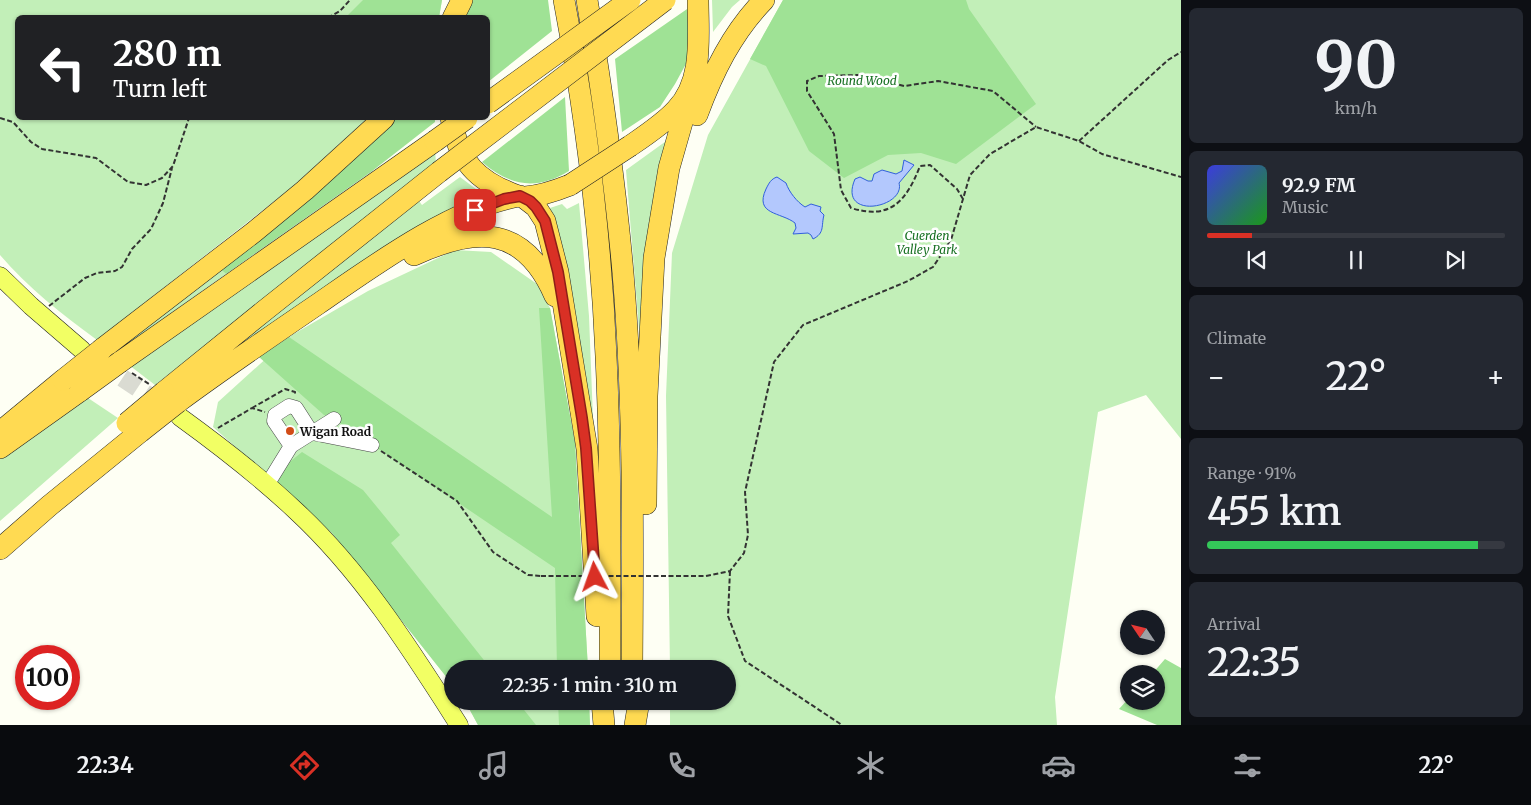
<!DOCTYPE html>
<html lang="en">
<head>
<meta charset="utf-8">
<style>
  body { margin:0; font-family:Merriweather,serif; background:#242831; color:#f1f3f6; height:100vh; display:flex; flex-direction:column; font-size:19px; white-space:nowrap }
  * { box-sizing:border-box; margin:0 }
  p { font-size:16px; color:#9ea1a6 }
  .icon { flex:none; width:28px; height:28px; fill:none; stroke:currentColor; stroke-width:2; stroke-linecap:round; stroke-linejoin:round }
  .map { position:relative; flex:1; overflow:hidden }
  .panel { display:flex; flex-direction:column; gap:8px; padding:8px; background:#0d0f14; width:350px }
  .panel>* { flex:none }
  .guide { position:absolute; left:15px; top:15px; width:475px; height:105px; border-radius:8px; box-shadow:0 1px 4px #0004; background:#202124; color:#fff; overflow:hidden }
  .needle { width:32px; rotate:305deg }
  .tools { position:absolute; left:1120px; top:610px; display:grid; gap:10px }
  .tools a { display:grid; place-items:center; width:45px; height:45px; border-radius:50%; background:#171b24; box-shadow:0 1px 4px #0004; font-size:25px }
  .speed { position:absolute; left:15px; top:645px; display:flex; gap:10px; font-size:25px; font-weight:700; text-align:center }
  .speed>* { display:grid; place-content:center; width:65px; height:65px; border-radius:50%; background:#171b24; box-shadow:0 1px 4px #0004; line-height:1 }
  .speed .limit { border:8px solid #d22; background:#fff; color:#111 }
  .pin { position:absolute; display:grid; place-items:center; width:42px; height:42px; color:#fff; margin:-21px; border-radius:10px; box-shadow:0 2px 8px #0006 }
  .me { position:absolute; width:55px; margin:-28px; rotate:356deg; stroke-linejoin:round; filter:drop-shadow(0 0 4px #0008) }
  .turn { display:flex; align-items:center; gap:18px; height:105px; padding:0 15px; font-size:22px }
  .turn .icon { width:65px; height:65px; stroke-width:2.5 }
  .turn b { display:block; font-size:35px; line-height:42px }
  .big { font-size:38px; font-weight:600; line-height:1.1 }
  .panel .widget { flex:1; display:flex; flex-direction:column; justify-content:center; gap:8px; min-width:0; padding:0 18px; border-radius:8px; background:#242831 }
  .panel .dial { align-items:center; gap:0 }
  .dial b { font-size:65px; line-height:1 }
  .song { display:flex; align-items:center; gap:15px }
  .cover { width:60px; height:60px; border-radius:8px; background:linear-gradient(135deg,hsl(240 70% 55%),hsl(120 70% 35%)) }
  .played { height:5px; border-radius:2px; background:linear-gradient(90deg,#d93025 15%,#363941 15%) }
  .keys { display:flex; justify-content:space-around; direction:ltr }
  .heat { display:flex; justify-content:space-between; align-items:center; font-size:28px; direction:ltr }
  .charge { height:8px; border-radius:4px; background:linear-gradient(90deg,#34c759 91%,#363941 0) }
  .trip { position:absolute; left:444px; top:660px; width:292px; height:50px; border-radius:25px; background:#171b24; box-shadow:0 1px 4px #0004; font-weight:600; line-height:50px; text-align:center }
  .dock { display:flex; height:80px; justify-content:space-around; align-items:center; background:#090b0e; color:#9ea1a6 }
  .dock .icon { width:35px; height:35px }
  .dock .on { color:#d93025 }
  .dock b { font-size:22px; color:#f1f3f6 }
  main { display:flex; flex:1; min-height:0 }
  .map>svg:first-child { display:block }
  .green { fill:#c2efb8 }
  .forest { fill:#9fe295 }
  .water { fill:#b3c8fd; stroke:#315fdc }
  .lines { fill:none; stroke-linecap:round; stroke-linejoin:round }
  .major-tunnel { stroke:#dadbd2; stroke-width:18; stroke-dasharray:18 9; stroke-linecap:butt }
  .minor-casing { stroke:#444; stroke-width:15 }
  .major-casing { stroke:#222; stroke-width:19 }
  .highway-casing { stroke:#222; stroke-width:22 }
  .path { stroke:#333; stroke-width:2; stroke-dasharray:5 2.5; stroke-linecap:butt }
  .minor { stroke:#fff; stroke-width:14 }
  .major { stroke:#f2ff64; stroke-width:18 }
  .highway { stroke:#ffda52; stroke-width:21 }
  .highway-bridge-casing { stroke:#222; stroke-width:22; stroke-linecap:butt }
  .path-bridge { stroke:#333; stroke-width:2; stroke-dasharray:5 2.5; stroke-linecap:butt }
  .highway-bridge { stroke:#ffda52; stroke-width:21 }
  .route-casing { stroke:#8d1f18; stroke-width:12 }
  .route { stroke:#d93025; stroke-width:9 }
  .poi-dot { fill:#d24c17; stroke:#fff; stroke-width:2 }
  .labels { text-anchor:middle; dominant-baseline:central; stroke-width:5; stroke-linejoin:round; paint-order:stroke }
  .park-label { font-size:12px; font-style:italic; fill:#187123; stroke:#fff }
  .poi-label { font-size:12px; font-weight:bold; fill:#111; stroke:#fff; text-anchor:start }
</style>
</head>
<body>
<main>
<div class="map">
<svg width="1181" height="725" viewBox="0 0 1181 725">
  <rect width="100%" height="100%" fill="#fefff4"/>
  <path class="green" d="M0 0H442L439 18H18V118H368L291 188 97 340C62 314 28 288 0 255Z
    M712 0H740L732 7 713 32Z
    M783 0H1181V439L1146 395 1098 412 1055 697 1057 725H670V701H728V669H670L666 396 672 253 708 135Z
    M669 139 642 366 626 170Z
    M435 148 436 165 155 385 129 365Z
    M460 177 488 198 171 396 419 201 422 205Z
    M579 203 589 316 596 496 560 253 550 208 562 204 567 209Z
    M455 250 491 252 537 284 550 308 575 443 588 669H452V684L332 533 213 427 218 402 292 335 368 291Z
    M219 268 226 274 112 355 107 352Z
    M85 396 118 418 0 521V457Z
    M465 701H589L590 725H478Z"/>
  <path class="forest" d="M363 0H442L439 17H346Z
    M471 0H548L552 31 488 82V18H461Z
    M783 0H966L969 9 1036 104 956 164 921 153 888 155 844 178 809 151 766 66 750 59Z
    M690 7 687 62 675 84 660 107 622 132 615 59Z
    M565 97 569 171C536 191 510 186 482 162Z
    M394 118H435V122L371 172 226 274 219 268Z
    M539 308H550L575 443 588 669H557L555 568 334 419 324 415 259 357 289 337 552 517Z
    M302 452 363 490 400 535 391 543 491 669H452V684L332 533 271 477Z
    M1165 659 1181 668V725H1157L1119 709 1129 698V701H1156V674H1152Z
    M465 701H517L536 725H478Z
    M558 701H589L590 725H559Z"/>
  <path class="water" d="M904 160 914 165 899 183C906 208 837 221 855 179L860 177 868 181H872L874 174 882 170 896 174 902 171Z
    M777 177 786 183C789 192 797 202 805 207L811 204 821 207 820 211 824 215C821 226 825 233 813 239L811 235 808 233 793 234 796 228 795 223C781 212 754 215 766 189 769 183 771 179 777 177Z"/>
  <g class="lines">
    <path class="major-tunnel" d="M100 363 166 407"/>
    <g class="minor-casing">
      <path id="minor" d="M291 446 274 421 275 415 289 406 296 408 312 433 372 445
        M267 485 291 446 334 419"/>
    </g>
    <g class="major-casing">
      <path id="major" d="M0 276 31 306 82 350
        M180 417C220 446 260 477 296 511 362 572 411 650 459 725"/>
    </g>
    <g class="highway-casing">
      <path id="highway" d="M564 0C586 117 601 237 606 356 611 460 610 564 610 669
        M587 0C602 90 615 181 623 273 634 404 633 537 632 669
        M453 18 462 0
        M697 115C713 72 732 33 764 0
        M451 118C457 151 467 172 499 188 507 191 516 197 525 197 540 196 555 191 570 185
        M630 146C646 135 663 124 676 110 704 81 698 37 698 0
        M523 197 536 207 545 221 558 272 587 449 597 616
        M414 255C477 226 524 225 555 296
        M102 349 254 232 305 190 384 118
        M120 362 435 141
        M164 392 264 311 439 172
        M178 402C224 368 271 336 318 304 373 266 454 207 520 196
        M0 432 63 380
        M0 448 80 391
        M646 504 647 396 654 258 669 168 693 84
        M0 549 49 506 140 432
        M602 701 604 725
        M635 725 639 701"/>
    </g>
    <path class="path" d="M328 18 340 11 350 0
      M0 118 13 122 31 142 42 149 96 158 128 182 146 185 162 178 173 166 189 118
      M1079 141 1168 60 1181 52
      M963 199 957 189 930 165 920 166C906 202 890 220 851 208L841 190 834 134 807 91V81L819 76 859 75 904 86 938 81 993 91 1036 127
      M49 306 85 278 97 273 115 271 122 267 132 249 151 229 163 203 172 168
      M132 373 149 384
      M252 408 285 389 295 392V396
      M218 428 252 408 265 412
      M381 451 457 501 493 552 528 575 541 576
      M730 571 728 616 745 661 842 725
      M706 576 730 571 744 553 748 535 745 492 774 362 803 325 908 281 933 267 951 240 970 175 990 154 1036 127 1079 141 1102 154 1181 177"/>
    <use href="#minor" class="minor"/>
    <use href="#major" class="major"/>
    <use href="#highway" class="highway"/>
    <g class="highway-bridge-casing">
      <path id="highway-bridge" d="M488 103 630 0
        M435 141 467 118
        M439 172 665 0
        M570 185 630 146
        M63 380 102 349
        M80 391 120 362
        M127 423 164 392
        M140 432 178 402"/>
    </g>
    <path class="path-bridge" d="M541 576H706"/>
    <use href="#highway-bridge" class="highway-bridge"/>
  </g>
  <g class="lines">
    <g class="route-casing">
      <path id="route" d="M475 210 504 199 520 196 530 201 536 207 545 221 558 272 582 418 586 448 595 577"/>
    </g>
    <use href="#route" class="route"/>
  </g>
  <circle class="poi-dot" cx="290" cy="431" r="5"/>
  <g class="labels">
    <g class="park-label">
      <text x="862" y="80">Round Wood</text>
      <text x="927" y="235">Cuerden<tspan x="927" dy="14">Valley Park</tspan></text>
    </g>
    <g class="poi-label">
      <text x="300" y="431">Wigan Road</text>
    </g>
  </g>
</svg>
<div class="tools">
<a><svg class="needle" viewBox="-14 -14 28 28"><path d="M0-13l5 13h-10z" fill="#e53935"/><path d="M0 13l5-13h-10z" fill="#9ea1a6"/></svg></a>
<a><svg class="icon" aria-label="layers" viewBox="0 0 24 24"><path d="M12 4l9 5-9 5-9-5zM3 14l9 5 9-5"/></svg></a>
</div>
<div class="speed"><div class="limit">100</div></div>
<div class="pin" style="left:475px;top:210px;background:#d93025"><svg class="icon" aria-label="arrive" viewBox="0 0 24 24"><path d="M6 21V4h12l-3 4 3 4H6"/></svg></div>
<svg class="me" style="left:595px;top:577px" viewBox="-20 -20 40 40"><path d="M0-17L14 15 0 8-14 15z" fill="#d93025" stroke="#fff" stroke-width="4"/></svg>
<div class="trip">22:35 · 1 min · 310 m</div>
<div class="guide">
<div class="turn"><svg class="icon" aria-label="left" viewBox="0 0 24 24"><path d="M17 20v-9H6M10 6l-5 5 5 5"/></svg><div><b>280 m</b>Turn left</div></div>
</div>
</div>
<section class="panel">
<div class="widget dial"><b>90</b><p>km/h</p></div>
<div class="widget">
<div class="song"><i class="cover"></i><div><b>92.9 FM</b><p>Music</p></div></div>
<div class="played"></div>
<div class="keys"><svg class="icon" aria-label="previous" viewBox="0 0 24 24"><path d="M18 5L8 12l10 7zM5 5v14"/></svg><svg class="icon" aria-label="pause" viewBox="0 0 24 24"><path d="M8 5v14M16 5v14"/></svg><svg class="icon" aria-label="next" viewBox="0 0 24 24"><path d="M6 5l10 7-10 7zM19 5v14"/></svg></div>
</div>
<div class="widget"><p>Climate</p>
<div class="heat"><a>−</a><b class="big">22°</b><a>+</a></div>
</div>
<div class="widget"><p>Range · 91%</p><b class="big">455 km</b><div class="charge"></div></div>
<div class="widget"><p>Arrival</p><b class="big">22:35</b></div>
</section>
</main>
<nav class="dock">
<b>22:34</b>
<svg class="icon on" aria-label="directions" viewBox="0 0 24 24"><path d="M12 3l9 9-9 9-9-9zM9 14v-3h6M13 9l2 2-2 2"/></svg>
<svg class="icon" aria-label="music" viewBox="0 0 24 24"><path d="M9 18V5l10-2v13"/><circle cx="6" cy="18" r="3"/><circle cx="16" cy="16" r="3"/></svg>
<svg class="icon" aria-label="phone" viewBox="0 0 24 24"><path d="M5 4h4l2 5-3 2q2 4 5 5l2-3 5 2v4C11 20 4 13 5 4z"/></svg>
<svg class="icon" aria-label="climate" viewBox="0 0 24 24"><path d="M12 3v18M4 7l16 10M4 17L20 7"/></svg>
<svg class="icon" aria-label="car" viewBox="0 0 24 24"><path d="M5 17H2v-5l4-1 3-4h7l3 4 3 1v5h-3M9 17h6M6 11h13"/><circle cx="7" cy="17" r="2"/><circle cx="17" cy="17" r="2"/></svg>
<svg class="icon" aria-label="filters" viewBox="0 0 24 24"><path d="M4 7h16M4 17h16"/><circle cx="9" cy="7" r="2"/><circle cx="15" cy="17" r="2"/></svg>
<b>22°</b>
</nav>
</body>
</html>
